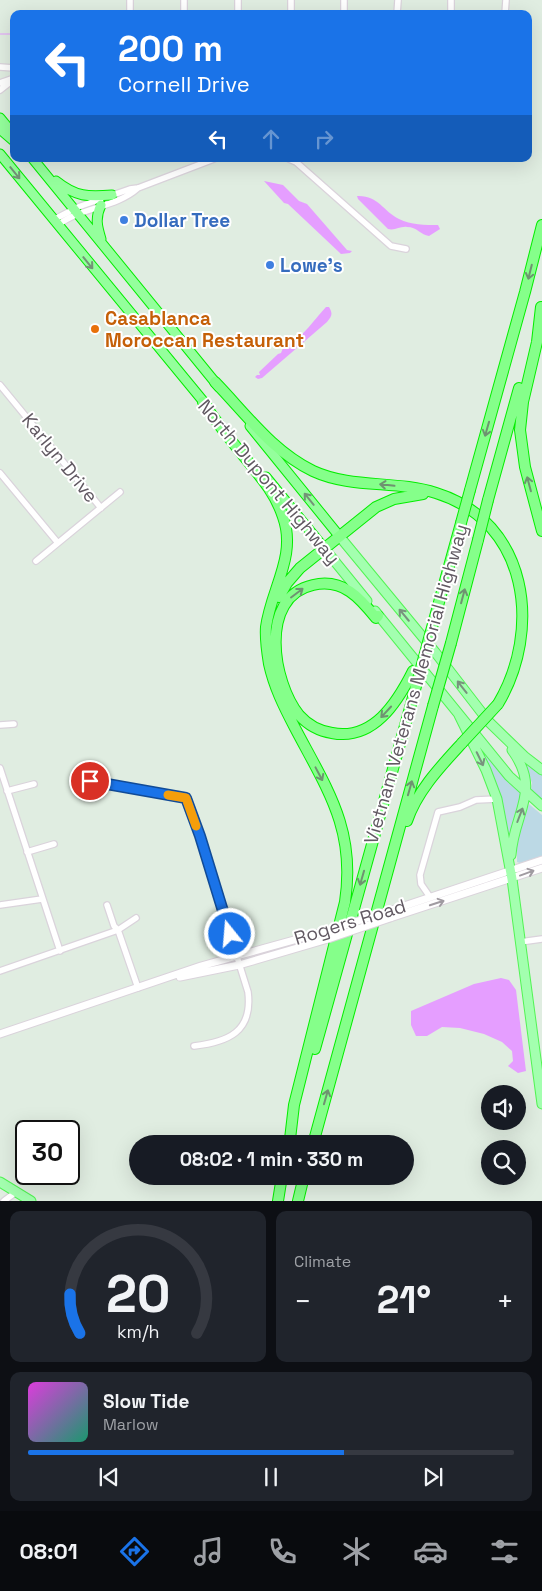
<!DOCTYPE html>
<html lang="en">
<head>
<meta charset="utf-8">
<style>
  body { margin:0; font-family:"Space Grotesk",sans-serif; background:#20242c; color:#f1f3f6; height:100vh; display:flex; flex-direction:column; font-size:19px; white-space:nowrap }
  * { box-sizing:border-box; margin:0 }
  p { font-size:16px; color:#9ea1a6 }
  .icon { flex:none; width:28px; height:28px; fill:none; stroke:currentColor; stroke-width:2; stroke-linecap:round; stroke-linejoin:round }
  .map { position:relative; height:1201px; overflow:hidden }
  .sheet { display:flex; flex-direction:column; gap:10px; padding:10px; background:#0d0f14; flex:1 }
  .sheet>* { flex:none }
  .guide { position:absolute; left:10px; top:10px; width:522px; height:152px; border-radius:10px; box-shadow:0 5px 20px #0002; background:#1a73e8; color:#fff; overflow:hidden }
  .buttons { position:absolute; left:481px; top:1085px; display:grid; gap:10px }
  .buttons a { display:grid; place-items:center; width:45px; height:45px; border-radius:50%; background:#171b24; box-shadow:0 5px 20px #0002; font-size:25px }
  .speed { position:absolute; left:15px; top:1120px; display:flex; gap:10px; font-size:25px; font-weight:700; text-align:center }
  .speed>* { display:grid; place-content:center; width:65px; height:65px; border-radius:50%; background:#171b24; box-shadow:0 5px 20px #0002; line-height:1 }
  .speed .limit { border:2px solid #111; border-radius:8px; background:#fff; color:#111 }
  .pin { position:absolute; display:grid; place-items:center; width:42px; height:42px; color:#fff; margin:-21px; border:2px solid #fff; border-radius:50%; box-shadow:0 1px 5px #0007 }
  .me { position:absolute; width:55px; margin:-28px; rotate:343deg; stroke-linejoin:round; filter:drop-shadow(0 0 4px #0008) }
  .turn { display:flex; align-items:center; gap:18px; height:105px; padding:0 25px; font-size:22px }
  .turn .icon { width:65px; height:65px; stroke-width:2.5 }
  .turn b { display:block; font-size:35px; line-height:42px }
  .lanes { display:flex; align-items:center; height:48px; padding:0 25px; background:#0003; justify-content:center; gap:25px; direction:ltr }
  .lanes .off { opacity:.35 }
  .big { font-size:38px; font-weight:600; line-height:1.1 }
  .sheet .widget { flex:1; display:flex; flex-direction:column; justify-content:center; gap:8px; min-width:0; padding:0 18px; border-radius:10px; background:#20242c }
  .sheet .dial { align-items:center; gap:0 }
  .dial svg { height:130px; overflow:visible; fill:none; stroke:#363941; stroke-width:7; stroke-linecap:round; text-anchor:middle }
  .dial text { fill:#f1f3f6; stroke:none }
  .song { display:flex; align-items:center; gap:15px }
  .cover { width:60px; height:60px; border-radius:8px; background:linear-gradient(135deg,hsl(300 70% 55%),hsl(160 70% 35%)) }
  .played { height:5px; border-radius:2px; background:linear-gradient(90deg,#1a73e8 65%,#363941 65%) }
  .keys { display:flex; justify-content:space-around; direction:ltr }
  .heat { display:flex; justify-content:space-between; align-items:center; font-size:28px; direction:ltr }
  .sheet .tiles { flex:1; display:grid; gap:10px; grid-template-columns:1fr 1fr }
  .widget:last-child { grid-column:span 2 }
  .trip { position:absolute; left:129px; top:1135px; width:285px; height:50px; border-radius:25px; background:#171b24; box-shadow:0 5px 20px #0002; font-weight:600; line-height:50px; text-align:center }
  .tabs { display:flex; height:80px; justify-content:space-around; align-items:center; background:#090b0e; color:#9ea1a6 }
  .tabs .icon { width:35px; height:35px }
  .tabs .selected { color:#1a73e8 }
  .tabs b { font-size:22px; color:#f1f3f6 }
  .map>svg:first-child { display:block }
  .green { fill:#bcd9e5 }
  .water { fill:#e59eff }
  .lines { fill:none; stroke-linecap:round; stroke-linejoin:round }
  .stream { stroke:#e59eff; stroke-width:1 }
  .minor-casing { stroke:#dad3db; stroke-width:8 }
  .tertiary-casing { stroke:#dad3db; stroke-width:9 }
  .primary-casing { stroke:#52f454; stroke-width:11 }
  .trunk-casing { stroke:#04ed00; stroke-width:11 }
  .motorway-casing { stroke:#04ed00; stroke-width:12 }
  .minor { stroke:#fff; stroke-width:5.5 }
  .tertiary { stroke:#fff; stroke-width:7 }
  .primary { stroke:#a3ffaf; stroke-width:9 }
  .trunk { stroke:#94ff9c; stroke-width:9 }
  .motorway { stroke:#85ff8a; stroke-width:10 }
  .tertiary-bridge-casing { stroke:#dad3db; stroke-width:9; stroke-linecap:butt }
  .motorway-bridge-casing { stroke:#04ed00; stroke-width:12; stroke-linecap:butt }
  .tertiary-bridge { stroke:#fff; stroke-width:7 }
  .motorway-bridge { stroke:#85ff8a; stroke-width:10 }
  .oneway { stroke:#739376 }
  .oneway2 { stroke:#6e9370 }
  .oneway3 { stroke:#78937d }
  .oneway4 { stroke:#a09ba1 }
  .route-casing { stroke:#114b97; stroke-width:12 }
  .route { stroke:#1a73e8; stroke-width:9 }
  .slow { stroke:#f59e0b; stroke-width:9 }
  .shop-dot { fill:#3f7fe0; stroke:#fff; stroke-width:2 }
  .food-dot { fill:#e8710a; stroke:#fff; stroke-width:2 }
  .labels { text-anchor:middle; dominant-baseline:central; stroke-width:4; stroke-linejoin:round; paint-order:stroke }
  .shop-label { font-size:19px; font-weight:bold; fill:#366cbe; stroke:#fff; text-anchor:start }
  .food-label { font-size:19px; font-weight:bold; fill:#c56008; stroke:#fff; text-anchor:start }
  .street-label { font-size:19px; fill:#615962; stroke:#fff }
</style>
</head>
<body>
<div class="map">
<svg width="542" height="1201" viewBox="0 0 542 1201">
  <rect width="100%" height="100%" fill="#e0ede1"/>
  <path class="green" d="M483 750 520 792 522 798 510 836H507L500 795Z
    M528 761 542 775V800L531 791 532 783 525 762Z
    M529 804 542 815V856L520 863 517 862V836Z"/>
  <path class="water" d="M264 181 283 185 299 201 307 204 347 250 352 251 350 253 341 254 288 204 284 203Z
    M357 196C378 195 383 211 399 219 411 225 425 225 438 225L440 229 429 236C421 235 417 227 407 227 400 226 395 231 388 229L358 199Z
    M326 307H329C333 314 332 316 327 322L262 378 258 379 255 377 257 375H260L259 372 278 354 281 353 283 348C301 340 313 321 326 307Z
    M501 978 509 980 516 990 526 1071 518 1073 508 1066 513 1061 512 1051 502 1042 484 1034 460 1028 442 1027 427 1036H416L411 1025V1011L474 984Z"/>
  <g class="lines">
    <path class="stream" d="M0 34H14"/>
    <g class="minor-casing">
      <path id="minor" d="M130 14V0
        M184 14V0
        M238 14V0
        M291 14V0
        M344 14V0
        M397 14 398 0
        M451 14V0
        M505 14 506 0
        M0 67 14 68
        M0 83 14 78
        M0 90 14 79
        M289 159 296 162 391 246 406 249
        M110 196 130 189 138 188 214 159
        M53 220 78 207 101 199
        M58 225C81 207 116 208 138 188
        M0 385 101 508
        M0 473 58 543
        M36 561 120 492
        M0 725 14 724
        M0 768 60 951
        M79 782 91 781 186 798 189 803 248 992C253 1032 228 1042 194 1046
        M7 791 34 784
        M27 852 54 844
        M430 897 421 884 420 875 438 812 460 807 476 800 497 799
        M0 905 42 899
        M107 905 114 926 118 930 138 988
        M520 942 542 939
        M0 971 118 930 136 918
        M4 1201 16 1192"/>
    </g>
    <g class="tertiary-casing">
      <path id="tertiary" d="M392 910 542 860
        M390 918 542 868
        M180 977 239 965 328 939
        M0 1034 201 966 330 930"/>
    </g>
    <g class="primary-casing">
      <path id="primary" d="M340 537 435 652 489 722 524 756 542 770
        M324 548 367 601
        M375 611 509 776 542 806
        M459 715 486 770 497 799 512 879 542 1104
        M511 855C514 812 542 791 512 750
        M0 1182 31 1201"/>
    </g>
    <g class="trunk-casing">
      <path id="trunk" d="M0 118 14 135
        M0 129 14 141
        M0 154 208 407
        M33 159 219 387
        M56 181C76 197 88 197 112 195
        M101 239C97 226 95 218 101 205
        M250 426 340 537
        M266 477 324 548"/>
    </g>
    <g class="motorway-casing">
      <path id="motorway" d="M541 307 537 342 523 402 520 430 525 467 542 531
        M215 382C246 414 272 451 313 471 352 489 396 480 436 493 529 522 542 630 498 704
        M203 402C215 420 228 437 242 454 258 474 275 492 283 517 297 556 271 589 266 627 265 640 267 652 269 664 274 687 284 707 295 728 327 789 356 829 345 902L294 1105 290 1139
        M470 490 525 292 542 225
        M488 500 519 388
        M279 597 287 583 300 568 376 507 394 499 423 494
        M378 616 376 618C360 598 343 578 313 585 258 597 273 683 299 715 307 724 319 731 332 733 373 741 397 703 413 671
        M431 631 461 523
        M451 643 478 540
        M407 821C417 791 441 766 462 743
        M315 1049 418 679
        M313 1144 433 706
        M278 1201 282 1176
        M298 1201 304 1176"/>
    </g>
    <use href="#minor" class="minor"/>
    <use href="#tertiary" class="tertiary"/>
    <use href="#primary" class="primary"/>
    <use href="#trunk" class="trunk"/>
    <use href="#motorway" class="motorway"/>
    <g class="tertiary-bridge-casing">
      <path id="tertiary-bridge" d="M330 930 392 910
        M328 939 390 918"/>
    </g>
    <g class="motorway-bridge-casing">
      <path id="motorway-bridge" d="M461 523 470 490
        M478 540 488 500
        M418 679 431 631
        M433 706 451 643
        M462 743 498 704"/>
    </g>
    <use href="#tertiary-bridge" class="tertiary-bridge"/>
    <use href="#motorway-bridge" class="motorway-bridge"/>
  </g>
  <defs><path id="oneway-shaft" d="M-6 0H5M1.5-3L5.5 0L1.5 3" fill="none" stroke-width="1.6" stroke-linecap="round" stroke-linejoin="round" transform="scale(1.25)"/></defs>
  <g class="oneway">
    <use href="#oneway-shaft" transform="translate(15 173) rotate(51)"/>
    <use href="#oneway-shaft" transform="translate(88 263) rotate(51)"/>
    <use href="#oneway-shaft" transform="translate(309 499) rotate(-129)"/>
  </g>
  <g class="oneway2">
    <use href="#oneway-shaft" transform="translate(530 272) rotate(104)"/>
    <use href="#oneway-shaft" transform="translate(487 429) rotate(106)"/>
    <use href="#oneway-shaft" transform="translate(529 484) rotate(-105)"/>
    <use href="#oneway-shaft" transform="translate(387 485) rotate(-174)"/>
    <use href="#oneway-shaft" transform="translate(297 593) rotate(-37)"/>
    <use href="#oneway-shaft" transform="translate(463 596) rotate(-75)"/>
    <use href="#oneway-shaft" transform="translate(386 712) rotate(133)"/>
    <use href="#oneway-shaft" transform="translate(319 774) rotate(62)"/>
    <use href="#oneway-shaft" transform="translate(410 788) rotate(-74)"/>
    <use href="#oneway-shaft" transform="translate(362 878) rotate(106)"/>
    <use href="#oneway-shaft" transform="translate(326 1097) rotate(-74)"/>
  </g>
  <g class="oneway3">
    <use href="#oneway-shaft" transform="translate(404 615) rotate(-130)"/>
    <use href="#oneway-shaft" transform="translate(462 687) rotate(-128)"/>
    <use href="#oneway-shaft" transform="translate(480 759) rotate(64)"/>
    <use href="#oneway-shaft" transform="translate(520 815) rotate(-69)"/>
  </g>
  <g class="oneway4">
    <use href="#oneway-shaft" transform="translate(527 873) rotate(-20)"/>
    <use href="#oneway-shaft" transform="translate(437 903) rotate(-18)"/>
  </g>
  <g class="lines">
    <g class="route-casing">
      <path id="route" d="M90 781 186 798 200 836 230 934"/>
    </g>
    <use href="#route" class="route"/>
    <path class="slow" d="M168 795 186 798 196 826"/>
  </g>
  <g class="shop-dot">
    <circle cx="124" cy="220" r="5"/>
    <circle cx="270" cy="265" r="5"/>
  </g>
  <circle class="food-dot" cx="95" cy="329" r="5"/>
  <g class="labels">
    <g class="shop-label">
      <text x="134" y="220">Dollar Tree</text>
      <text x="280" y="265">Lowe's</text>
    </g>
    <g class="food-label">
      <text x="105" y="318">Casablanca<tspan x="105" dy="22">Moroccan Restaurant</tspan></text>
    </g>
    <g class="street-label">
      <text transform="translate(60 458) rotate(51)">Karlyn Drive</text>
      <text transform="translate(269 482) rotate(50)">North Dupont Highway</text>
      <text transform="translate(416 684) rotate(-74)">Vietnam Veterans Memorial Highway</text>
      <text transform="translate(350 922) rotate(-17)">Rogers Road</text>
    </g>
  </g>
</svg>
<div class="buttons">
<a><svg class="icon" aria-label="sound" viewBox="0 0 24 24"><path d="M4 9h4l5-4v14l-5-4H4zM17 9q2 3 0 6"/></svg></a>
<a><svg class="icon" aria-label="search" viewBox="0 0 24 24"><circle cx="10" cy="10" r="6"/><path d="M15 15l6 6"/></svg></a>
</div>
<div class="speed"><div class="limit">30</div></div>
<div class="pin" style="left:90px;top:781px;background:#d93025"><svg class="icon" aria-label="arrive" viewBox="0 0 24 24"><path d="M6 21V4h12l-3 4 3 4H6"/></svg></div>
<svg class="me" style="left:230px;top:934px" viewBox="-20 -20 40 40"><circle r="17" fill="#1a73e8" stroke="#fff" stroke-width="3"/><path d="M0-11L8 9 0 5-8 9z" fill="#fff"/></svg>
<div class="trip">08:02 · 1 min · 330 m</div>
<div class="guide">
<div class="turn"><svg class="icon" aria-label="left" viewBox="0 0 24 24"><path d="M17 20v-9H6M10 6l-5 5 5 5"/></svg><div><b>200 m</b>Cornell Drive</div></div>
<div class="lanes"><svg class="icon" aria-label="left" viewBox="0 0 24 24"><path d="M17 20v-9H6M10 6l-5 5 5 5"/></svg><svg class="icon off" aria-label="ahead" viewBox="0 0 24 24"><path d="M12 20V5M6 11l6-6 6 6"/></svg><svg class="icon off" aria-label="right" viewBox="0 0 24 24"><path d="M7 20v-9h11M14 6l5 5-5 5"/></svg></div>
</div>
</div>
<section class="sheet">
<div class="tiles">
<div class="widget dial"><svg viewBox="0 0 100 80">
<path d="M14 69A42 42 0 1 1 86 69"/>
<path d="M14 69A42 42 0 0 1 8 45" stroke="#1a73e8"/>
<text x="50" y="56" font-size="32" font-weight="700">20</text>
<text x="50" y="72" font-size="11">km/h</text>
</svg></div>
<div class="widget"><p>Climate</p>
<div class="heat"><a>−</a><b class="big">21°</b><a>+</a></div>
</div>
<div class="widget">
<div class="song"><i class="cover"></i><div><b>Slow Tide</b><p>Marlow</p></div></div>
<div class="played"></div>
<div class="keys"><svg class="icon" aria-label="previous" viewBox="0 0 24 24"><path d="M18 5L8 12l10 7zM5 5v14"/></svg><svg class="icon" aria-label="pause" viewBox="0 0 24 24"><path d="M8 5v14M16 5v14"/></svg><svg class="icon" aria-label="next" viewBox="0 0 24 24"><path d="M6 5l10 7-10 7zM19 5v14"/></svg></div>
</div>
</div>
</section>
<nav class="tabs">
<b>08:01</b>
<svg class="icon selected" aria-label="directions" viewBox="0 0 24 24"><path d="M12 3l9 9-9 9-9-9zM9 14v-3h6M13 9l2 2-2 2"/></svg>
<svg class="icon" aria-label="music" viewBox="0 0 24 24"><path d="M9 18V5l10-2v13"/><circle cx="6" cy="18" r="3"/><circle cx="16" cy="16" r="3"/></svg>
<svg class="icon" aria-label="phone" viewBox="0 0 24 24"><path d="M5 4h4l2 5-3 2q2 4 5 5l2-3 5 2v4C11 20 4 13 5 4z"/></svg>
<svg class="icon" aria-label="climate" viewBox="0 0 24 24"><path d="M12 3v18M4 7l16 10M4 17L20 7"/></svg>
<svg class="icon" aria-label="car" viewBox="0 0 24 24"><path d="M5 17H2v-5l4-1 3-4h7l3 4 3 1v5h-3M9 17h6M6 11h13"/><circle cx="7" cy="17" r="2"/><circle cx="17" cy="17" r="2"/></svg>
<svg class="icon" aria-label="filters" viewBox="0 0 24 24"><path d="M4 7h16M4 17h16"/><circle cx="9" cy="7" r="2"/><circle cx="15" cy="17" r="2"/></svg>
</nav>
</body>
</html>
